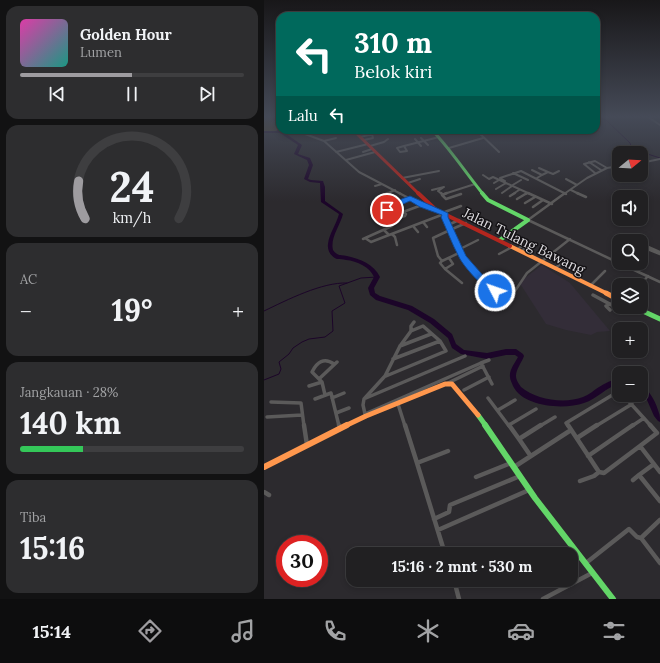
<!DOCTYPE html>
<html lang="id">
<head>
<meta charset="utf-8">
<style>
  body { margin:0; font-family:Lora,serif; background:#2d2d2f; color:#f1f3f6; height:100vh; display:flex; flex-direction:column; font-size:15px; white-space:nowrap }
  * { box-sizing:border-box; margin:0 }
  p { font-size:13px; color:#a2a3a5 }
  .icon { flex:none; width:22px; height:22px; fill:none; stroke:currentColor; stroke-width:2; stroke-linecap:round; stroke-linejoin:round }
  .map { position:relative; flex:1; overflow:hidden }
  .details { display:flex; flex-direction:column; gap:6px; padding:6px; background:#121213; width:264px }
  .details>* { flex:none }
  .guide { position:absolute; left:12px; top:12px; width:324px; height:122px; border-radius:12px; box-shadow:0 2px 6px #0003,0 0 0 1px #3e3e40; background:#00695c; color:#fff; overflow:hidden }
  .needle { width:26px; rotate:72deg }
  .fabs { position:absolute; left:348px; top:146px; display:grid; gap:8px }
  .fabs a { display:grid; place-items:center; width:36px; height:36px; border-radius:8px; background:#212022; box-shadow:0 2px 6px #0003,0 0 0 1px #3e3e40; font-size:20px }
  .speed { position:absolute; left:12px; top:535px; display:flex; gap:8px; font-size:20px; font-weight:700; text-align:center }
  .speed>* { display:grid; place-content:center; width:52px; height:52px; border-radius:50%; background:#212022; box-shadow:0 2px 6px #0003,0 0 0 1px #3e3e40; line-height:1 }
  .speed .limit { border:6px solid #d22; background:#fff; color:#111 }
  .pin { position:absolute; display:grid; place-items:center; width:34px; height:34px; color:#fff; margin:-17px; border:2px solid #fff; border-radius:50%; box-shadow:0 1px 4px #0007 }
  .me { position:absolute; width:44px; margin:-22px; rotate:311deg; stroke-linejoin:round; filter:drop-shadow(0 0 3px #0008) }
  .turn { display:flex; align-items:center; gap:14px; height:84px; padding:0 12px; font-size:18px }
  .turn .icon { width:52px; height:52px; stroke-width:2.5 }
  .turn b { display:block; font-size:28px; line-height:34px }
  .then { display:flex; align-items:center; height:38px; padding:0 12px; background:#0003; gap:8px; font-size:15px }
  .big { font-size:30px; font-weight:700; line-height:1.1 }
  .details .card { flex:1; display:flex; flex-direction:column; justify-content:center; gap:6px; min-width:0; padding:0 14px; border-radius:12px; background:#2d2d2f }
  .details .dial { align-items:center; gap:0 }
  .dial svg { height:104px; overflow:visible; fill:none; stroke:#3e3e40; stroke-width:7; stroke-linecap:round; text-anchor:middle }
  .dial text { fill:#f1f3f6; stroke:none }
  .song { display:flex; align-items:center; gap:12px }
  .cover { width:48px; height:48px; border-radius:6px; background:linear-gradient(135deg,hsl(320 70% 55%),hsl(170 70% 35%)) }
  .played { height:4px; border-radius:2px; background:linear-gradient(90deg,#9e9ca0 50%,#3e3e40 50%) }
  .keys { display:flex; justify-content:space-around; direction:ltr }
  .heat { display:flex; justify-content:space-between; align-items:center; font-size:22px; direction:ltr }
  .charge { height:6px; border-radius:3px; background:linear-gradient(90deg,#34c759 28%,#3e3e40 0) }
  .trip { position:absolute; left:82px; top:547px; width:232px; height:40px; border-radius:12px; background:#212022; box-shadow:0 2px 6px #0003,0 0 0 1px #3e3e40; font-weight:700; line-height:40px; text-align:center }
  .tabs { display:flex; height:64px; justify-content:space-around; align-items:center; background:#0d0d0e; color:#a2a3a5 }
  .tabs .icon { width:28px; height:28px }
  .tabs .on { color:#9e9ca0 }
  .tabs b { font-size:18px; color:#f1f3f6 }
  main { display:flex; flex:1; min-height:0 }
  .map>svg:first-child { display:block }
  .built { fill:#332d38 }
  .green { fill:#4d3f1b }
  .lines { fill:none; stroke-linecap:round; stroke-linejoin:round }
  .stream { stroke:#1c0529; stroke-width:1 }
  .river { fill:#1c0529; fill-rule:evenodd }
  .street-far3 { stroke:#5b5a5a; stroke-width:2 }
  .street-far2 { stroke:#5b5a5a; stroke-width:2.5 }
  .street-far1 { stroke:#5b5a5a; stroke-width:3.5 }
  .street { stroke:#5b5a5a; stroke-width:4.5 }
  .fast-far3 { stroke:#63d668; stroke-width:3 }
  .fast-far2 { stroke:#63d668; stroke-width:4 }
  .fast-far1 { stroke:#63d668; stroke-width:5 }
  .fast { stroke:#63d668; stroke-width:6 }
  .slow-far2 { stroke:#ff974d; stroke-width:4 }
  .slow-far1 { stroke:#ff974d; stroke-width:5 }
  .slow { stroke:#ff974d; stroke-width:6 }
  .jam-far1 { stroke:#b3261e; stroke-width:3 }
  .jam { stroke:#b3261e; stroke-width:4 }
  .route { fill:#1a73e8; stroke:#114b97 }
  .labels { text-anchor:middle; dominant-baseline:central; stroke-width:3; stroke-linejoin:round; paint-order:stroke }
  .street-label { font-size:14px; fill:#dcdade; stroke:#141215 }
</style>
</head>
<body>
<main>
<section class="details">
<div class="card">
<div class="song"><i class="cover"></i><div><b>Golden Hour</b><p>Lumen</p></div></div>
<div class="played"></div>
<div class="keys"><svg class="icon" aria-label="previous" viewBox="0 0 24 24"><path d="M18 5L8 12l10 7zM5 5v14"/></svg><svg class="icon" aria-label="pause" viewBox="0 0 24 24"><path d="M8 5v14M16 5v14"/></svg><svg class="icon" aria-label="next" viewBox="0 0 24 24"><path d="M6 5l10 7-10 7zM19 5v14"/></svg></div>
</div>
<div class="card dial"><svg viewBox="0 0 100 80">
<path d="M14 69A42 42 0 1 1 86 69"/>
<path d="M14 69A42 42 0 0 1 9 40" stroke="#9e9ca0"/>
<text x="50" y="56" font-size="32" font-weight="700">24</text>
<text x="50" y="72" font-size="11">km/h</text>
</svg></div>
<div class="card"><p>AC</p>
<div class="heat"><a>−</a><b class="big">19°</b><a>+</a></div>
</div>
<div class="card"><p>Jangkauan · 28%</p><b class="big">140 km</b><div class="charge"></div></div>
<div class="card"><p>Tiba</p><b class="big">15:16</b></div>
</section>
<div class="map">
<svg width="396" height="599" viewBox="0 0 396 599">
  <rect width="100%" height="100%" fill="#2c2a2e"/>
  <path class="built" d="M278 265 306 283 346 331 333 332 327 335 302 330 282 324 257 285V281Z"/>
  <path class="green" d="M0 117H9V120L16 123V128L12 131H0Z"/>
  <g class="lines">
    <path class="stream" d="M10 117V120L16 122
      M332 117 342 120 366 143 368 149 396 158
      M13 131 16 128
      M0 311C23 300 58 282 83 283
      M0 380 15 374 17 369 15 362 25 354 29 348 38 342 45 339 61 337 69 331 68 311 81 303 75 286 97 278 113 277"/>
    <path class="river" d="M0 131H18L38 145 34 154 46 158 49 165 44 179 47 180 59 181 61 187V201L79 214C76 226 66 238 69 250 73 256 77 255 83 256 96 259 110 264 116 277L110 288 111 293 116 296 148 306 170 319 188 334 192 344 200 350 223 353 242 349H252L259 354 260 356C258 362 252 369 252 376 252 380 255 384 257 387 272 400 301 404 319 397 325 395 330 390 335 387 341 383 348 380 355 378V384C342 387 333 399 320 403 300 410 259 407 249 386 248 383 246 380 246 377 245 370 251 363 254 357L251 355H242L223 359 197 354 188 348 184 338 166 323 144 310 112 300 106 295 104 288 110 277C106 267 93 261 82 260 79 259 76 259 73 259 67 257 63 250 64 244 65 234 72 225 75 214L57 202 56 183 46 182 40 179 45 165 43 160 30 154 34 145 16 133H0Z
      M377 385C386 390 392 403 395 413 396 415 396 419 396 422L394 421 390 416 383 400 377 393Z"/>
    <path class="street-far3" d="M384 117 396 125
      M38 130 41 134 60 141 95 172 137 194
      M212 130 235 152
      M96 137 126 130
      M157 138 164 145
      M151 139 157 146
      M100 140 109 138 108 134
      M60 141 72 138
      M106 146 120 142 124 139
      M140 146 143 151 136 152 133 148Z
      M140 146 175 137
      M185 148 219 138
      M72 152 104 144
      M99 152 108 149
      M82 160 111 152
      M325 162 337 170
      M377 163 396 159
      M275 168 284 172 278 175
      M343 168 355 166
      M268 170 278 175 273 178
      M284 172 289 174 295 171
      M249 173 264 180
      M219 175 225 179 229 177 266 194
      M138 178 175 171
      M302 179 313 185
      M241 181 236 178 257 171 302 194
      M144 183 156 179
      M230 183 235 180
      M111 186 118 184
      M247 186 257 180
      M232 189 242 183
      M168 190 180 187 174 191 178 194
      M307 190 315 194
      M238 193 248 186
      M122 194 131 190
      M180 194 211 184
      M249 194 255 190
      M262 194 263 193
      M300 194 323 178 343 168 331 161 320 164 331 173"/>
    <path class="street-far2" d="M135 193 158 205 170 209
      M177 193 178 194
      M183 193 178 195 182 199 197 194
      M264 193 288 204
      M300 193 302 194
      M313 193 322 197
      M246 196 251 193
      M112 198 124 193
      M253 199 263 193
      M124 201 130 204 146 198
      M261 203 271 197
      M269 207 279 200
      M123 210 130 207V204
      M178 213 197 206
      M127 215 137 211 139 212
      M264 220 301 193
      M264 220 355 263
      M121 221 141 216 142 214 139 212 158 205
      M159 222 163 227
      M202 223 186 230 196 249 214 240
      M184 225 195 220
      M149 226 154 232
      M120 230 125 235 180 214
      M128 234 131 237 133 245
      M101 238 107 242 125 235
      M99 239 128 226
      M196 249 207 266 234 294
      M254 249 263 242
      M258 251 267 243
      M396 252 382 246 381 248 396 254
      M235 254 248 247
      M185 258 189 264 181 269 198 283
      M178 261 174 256 169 238 186 230 180 217 182 214
      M178 261 197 252
      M178 261 176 263 181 269
      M355 263 396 282
      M291 268 297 264H301
      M376 285 384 276
      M326 286 341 271
      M249 294 263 273 306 239"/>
    <path class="street-far1" d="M233 293 243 303 246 301 249 293
      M329 295 355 309
      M346 304 342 306 346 310
      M147 331V326L150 322
      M136 346 167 334
      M217 363 225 360
      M122 376 182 351 176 341 129 359
      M56 378 73 362
      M184 383 219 366
      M45 386 58 382
      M200 390 225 377
      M61 395 58 382 48 372C53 362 60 357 70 364
      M359 395 387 426
      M68 398 80 393
      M102 398 201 356
      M224 398 245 426
      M51 399 67 393 75 426
      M7 402 37 403 40 426
      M134 404 141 426
      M234 410 251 400
      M72 413 85 408
      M101 414 217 363 228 384
      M101 414 99 405 100 399 121 376 136 346 147 331 159 326 176 341
      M3 417 38 415
      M245 425 272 409
      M276 426 291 417
      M304 426 302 423 355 391
      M332 426 368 404
      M368 426 380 418"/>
    <path class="street" d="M40 425 43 445
      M75 425 76 429
      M141 425 153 463
      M245 425 255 439
      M304 425 335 472
      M386 425 393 433 376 446 396 472
      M313 438 333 425
      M266 455 255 439 277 425
      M324 456 369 425
      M390 464 375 475 396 501
      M250 467 307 430
      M212 477 247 463
      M369 480 375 475
      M316 481 330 476 335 472 340 473 376 446
      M0 492 5 495
      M170 519 185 512 186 505 256 476
      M174 530 265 490
      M377 538 396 520
      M181 554 153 463 184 451
      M322 563 365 529 373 537 377 538 396 563
      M190 580 195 599
      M279 599 328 573"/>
    <path class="fast-far3" d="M168 130C187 150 202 173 219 194"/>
    <path class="fast-far2" d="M218 193 224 200 264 220 236 240"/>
    <path class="fast-far1" d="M370 307 396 319
      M214 415 222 426"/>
    <path class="fast" d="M221 425 271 498 349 599"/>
    <path class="slow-far2" d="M246 246 344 294"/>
    <path class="slow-far1" d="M342 293 355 300
      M81 426 102 416 181 384H188L214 415"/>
    <path class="slow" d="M0 467 83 425"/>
    <path class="jam-far1" d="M89 130 155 194"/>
    <path class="jam" d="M154 193 172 210 246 246"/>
  </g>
  <linearGradient id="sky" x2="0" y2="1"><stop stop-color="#181719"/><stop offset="0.58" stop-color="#454a57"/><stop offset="1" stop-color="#454a57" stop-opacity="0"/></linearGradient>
  <rect width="396" height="201" fill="url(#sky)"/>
  <path class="route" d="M146 196 184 213V217L202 256 223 280 236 291 235 293C225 296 199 266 195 257 188 244 183 230 177 217L178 215 156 207 146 201C137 204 128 213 120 212L119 210C127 204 136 199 146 196Z"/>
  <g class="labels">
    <g class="street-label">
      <text transform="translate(260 241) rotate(26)">Jalan Tulang Bawang</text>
    </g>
  </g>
</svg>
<div class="fabs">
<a><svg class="needle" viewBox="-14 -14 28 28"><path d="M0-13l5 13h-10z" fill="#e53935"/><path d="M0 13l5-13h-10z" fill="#a2a3a5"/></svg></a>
<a><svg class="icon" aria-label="sound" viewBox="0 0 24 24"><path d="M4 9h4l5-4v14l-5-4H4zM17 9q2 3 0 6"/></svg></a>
<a><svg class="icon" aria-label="search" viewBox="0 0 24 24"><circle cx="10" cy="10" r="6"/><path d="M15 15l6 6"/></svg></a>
<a><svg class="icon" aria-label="layers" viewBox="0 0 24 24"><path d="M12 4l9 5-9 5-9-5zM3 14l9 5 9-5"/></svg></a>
<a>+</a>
<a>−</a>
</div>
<div class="speed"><div class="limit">30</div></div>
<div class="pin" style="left:123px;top:210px;background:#d93025"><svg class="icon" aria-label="arrive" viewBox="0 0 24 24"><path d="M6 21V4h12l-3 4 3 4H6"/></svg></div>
<svg class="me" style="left:231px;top:291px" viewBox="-20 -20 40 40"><circle r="17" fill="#1a73e8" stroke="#fff" stroke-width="3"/><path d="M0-11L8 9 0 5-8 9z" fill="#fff"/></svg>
<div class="trip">15:16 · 2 mnt · 530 m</div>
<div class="guide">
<div class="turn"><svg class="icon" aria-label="left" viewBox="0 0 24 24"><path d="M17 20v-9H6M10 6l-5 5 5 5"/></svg><div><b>310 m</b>Belok kiri</div></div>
<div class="then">Lalu<svg class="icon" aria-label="left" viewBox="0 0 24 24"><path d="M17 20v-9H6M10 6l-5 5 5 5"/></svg></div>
</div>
</div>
</main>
<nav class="tabs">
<b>15:14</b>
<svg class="icon on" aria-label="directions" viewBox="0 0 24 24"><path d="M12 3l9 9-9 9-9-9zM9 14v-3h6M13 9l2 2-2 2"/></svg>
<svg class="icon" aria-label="music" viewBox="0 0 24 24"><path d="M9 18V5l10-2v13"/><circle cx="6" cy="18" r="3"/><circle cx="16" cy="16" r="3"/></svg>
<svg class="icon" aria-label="phone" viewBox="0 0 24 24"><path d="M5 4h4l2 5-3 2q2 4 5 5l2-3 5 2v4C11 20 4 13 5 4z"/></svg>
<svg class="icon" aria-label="climate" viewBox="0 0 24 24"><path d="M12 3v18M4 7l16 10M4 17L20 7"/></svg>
<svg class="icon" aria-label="car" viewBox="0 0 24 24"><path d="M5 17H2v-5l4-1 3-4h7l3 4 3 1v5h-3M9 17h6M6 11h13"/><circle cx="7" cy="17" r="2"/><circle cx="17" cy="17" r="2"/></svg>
<svg class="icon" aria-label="filters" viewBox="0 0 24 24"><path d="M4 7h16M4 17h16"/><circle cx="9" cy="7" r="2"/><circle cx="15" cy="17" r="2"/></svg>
</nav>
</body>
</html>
